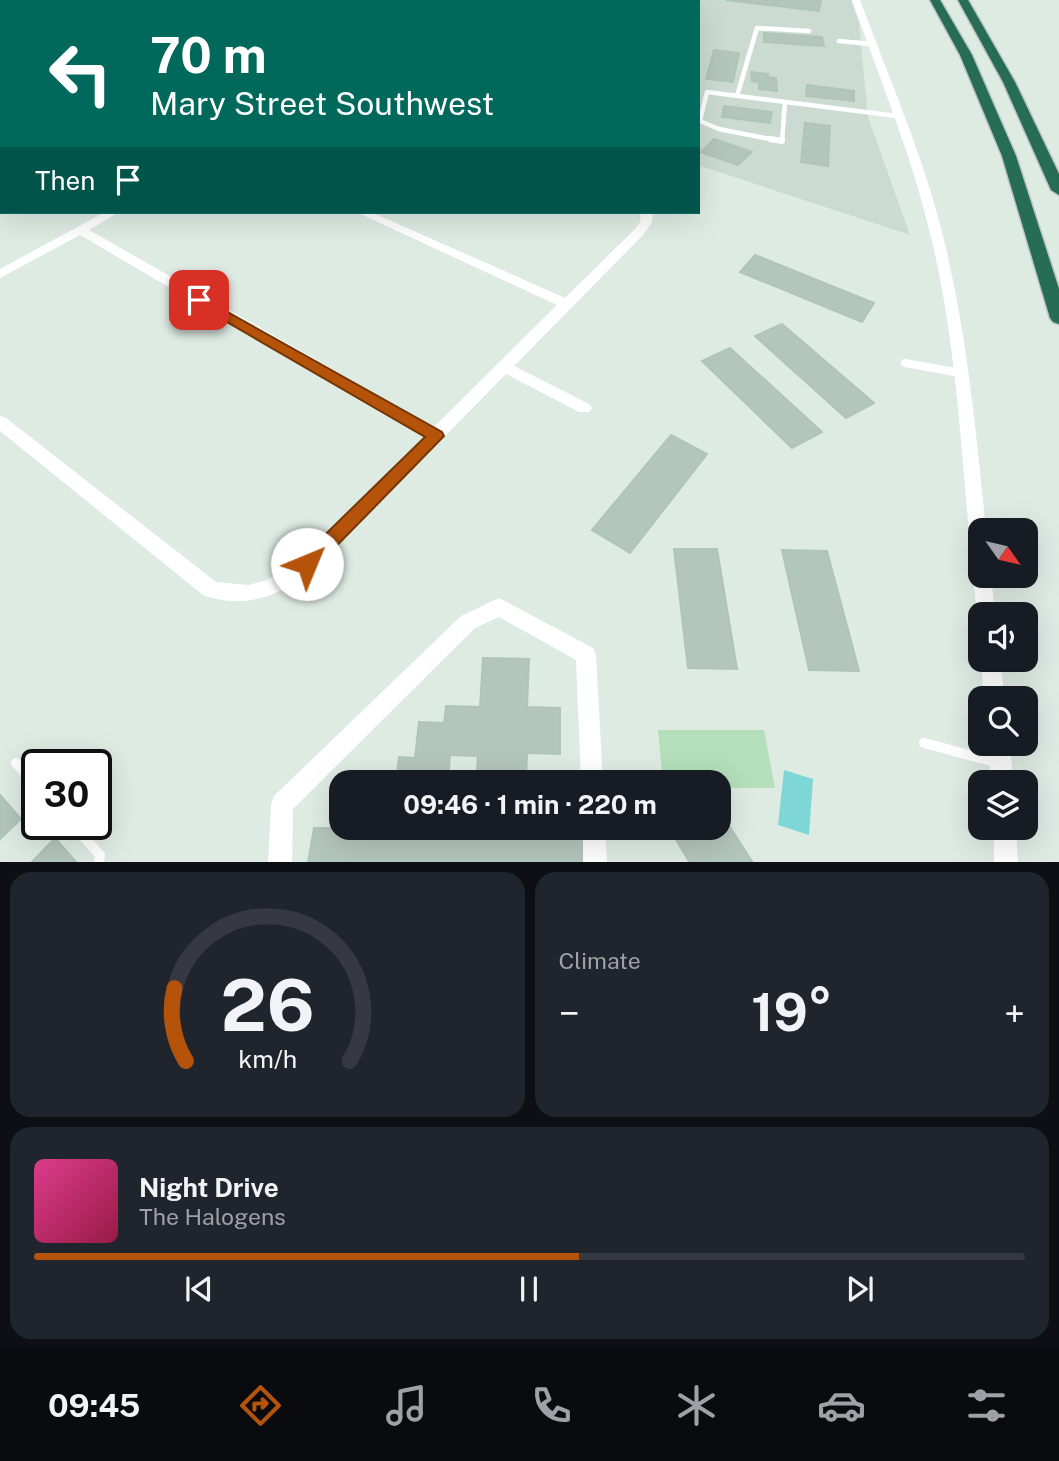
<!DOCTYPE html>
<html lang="en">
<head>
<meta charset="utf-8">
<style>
  body { margin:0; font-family:"Public Sans",sans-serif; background:#20242c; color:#f1f3f6; height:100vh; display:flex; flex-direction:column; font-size:26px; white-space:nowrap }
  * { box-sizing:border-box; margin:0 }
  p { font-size:23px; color:#9ea1a6 }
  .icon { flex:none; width:38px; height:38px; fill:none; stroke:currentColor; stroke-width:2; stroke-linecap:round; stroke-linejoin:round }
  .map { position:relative; height:862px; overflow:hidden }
  .panel { display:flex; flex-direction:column; gap:10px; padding:10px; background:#0d0f14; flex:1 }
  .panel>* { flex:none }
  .guide { position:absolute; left:0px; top:0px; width:700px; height:214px; box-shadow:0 7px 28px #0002; background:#00695c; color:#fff; overflow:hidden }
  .needle { width:46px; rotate:124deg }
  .tools { position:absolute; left:968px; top:518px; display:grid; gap:14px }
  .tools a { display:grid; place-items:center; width:70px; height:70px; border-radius:14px; background:#171b24; box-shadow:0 7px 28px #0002; font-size:35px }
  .speed { position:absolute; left:21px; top:749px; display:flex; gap:14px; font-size:35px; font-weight:700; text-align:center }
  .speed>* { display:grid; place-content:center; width:91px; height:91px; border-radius:50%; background:#171b24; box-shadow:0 7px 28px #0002; line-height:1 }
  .speed .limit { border:4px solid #111; border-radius:10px; background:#fff; color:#111 }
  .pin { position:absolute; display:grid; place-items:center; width:60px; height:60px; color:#fff; margin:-30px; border-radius:14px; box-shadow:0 4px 10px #0006 }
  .me { position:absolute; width:77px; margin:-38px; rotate:45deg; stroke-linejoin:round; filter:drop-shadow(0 0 5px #0008) }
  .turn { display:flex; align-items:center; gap:24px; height:147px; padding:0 35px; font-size:32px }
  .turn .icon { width:91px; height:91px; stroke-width:2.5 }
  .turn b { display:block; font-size:49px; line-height:60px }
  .then { display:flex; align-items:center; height:66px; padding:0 35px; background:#0003; gap:14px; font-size:26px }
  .big { font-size:52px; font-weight:700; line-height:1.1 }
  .panel .card { flex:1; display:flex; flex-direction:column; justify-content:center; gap:10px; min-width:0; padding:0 24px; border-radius:21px; background:#20242c }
  .panel .dial { align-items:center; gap:0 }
  .dial svg { height:182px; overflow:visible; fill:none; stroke:#363941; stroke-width:7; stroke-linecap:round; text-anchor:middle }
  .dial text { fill:#f1f3f6; stroke:none }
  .song { display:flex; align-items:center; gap:21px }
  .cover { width:84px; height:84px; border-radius:10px; background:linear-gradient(135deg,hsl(330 70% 55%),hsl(340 70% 35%)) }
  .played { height:7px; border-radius:4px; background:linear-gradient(90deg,#b45309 55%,#363941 55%) }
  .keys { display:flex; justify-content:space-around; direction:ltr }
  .heat { display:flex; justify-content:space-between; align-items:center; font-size:38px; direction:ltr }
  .panel .tiles { flex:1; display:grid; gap:10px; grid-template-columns:1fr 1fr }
  .card:last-child { grid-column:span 2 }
  .trip { position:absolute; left:329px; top:770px; width:402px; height:70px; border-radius:21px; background:#171b24; box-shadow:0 7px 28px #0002; font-weight:700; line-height:70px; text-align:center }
  .tabs { display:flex; height:112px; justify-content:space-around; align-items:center; background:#090b0e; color:#9ea1a6 }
  .tabs .icon { width:49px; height:49px }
  .tabs .on { color:#b45309 }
  .tabs b { font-size:32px; color:#f1f3f6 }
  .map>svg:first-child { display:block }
  .built { fill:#ccdbd2 }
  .green { fill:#b4dfba }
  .water { fill:#7fd6d7 }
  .building { fill:#b3c6bc; stroke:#b0c5b9; stroke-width:2 }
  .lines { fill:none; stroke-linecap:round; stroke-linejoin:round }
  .secondary-casing { stroke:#b0ccbe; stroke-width:3 }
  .highway-casing { stroke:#bcc5c1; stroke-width:3 }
  .lane-far3 { stroke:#fff; stroke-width:4.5 }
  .lane-far2 { stroke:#fff; stroke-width:6 }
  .lane-far1 { stroke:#fff; stroke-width:8 }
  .lane { stroke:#fff; stroke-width:10 }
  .street { fill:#fff; fill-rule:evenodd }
  .secondary { fill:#fff; fill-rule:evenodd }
  .highway { fill:#276c54; fill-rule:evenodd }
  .route { fill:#b45309; stroke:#753606; stroke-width:2 }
</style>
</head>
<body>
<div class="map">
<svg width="1059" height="863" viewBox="0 0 1059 863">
  <rect width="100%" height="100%" fill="#deebe3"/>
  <path class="built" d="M0 0H291L2 2V85Z
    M687 0H851L859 23 868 117 910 235 698 165V2Z"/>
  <path class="green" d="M658 730H764L775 788H719V782H663Z"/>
  <path class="water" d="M784 770 813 779 809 835 778 825Z"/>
  <path class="building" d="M726 0H813L821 1 819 11Z
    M764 33 822 37 824 46 764 42Z
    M714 50 739 53 733 82 706 79Z
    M751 72 768 74V77L776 78 777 91 759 89V82L752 81Z
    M807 85 854 91V101L806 96Z
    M724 106 772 112 770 123 722 117Z
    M805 123 830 126 828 166 801 162Z
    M714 139 752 152 738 165 701 152Z
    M755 255 874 303 862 322 740 272Z
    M782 324 874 403 846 418 755 336Z
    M730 348 822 432 792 448 702 361Z
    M671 435 707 454 630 553 592 530Z
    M674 549H717L737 669 688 668Z
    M782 550 827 551 859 671 809 670Z
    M483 658 529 659 527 707 560 708V754L527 753 526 782H476L478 756 450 755 448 782H396L399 757 415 758 419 722 444 723 446 706 480 707Z
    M0 795 21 819 0 839Z
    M719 810 753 863H690L674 836 687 828H719Z
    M314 828H585V863H308Z
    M55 838 77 863H31Z"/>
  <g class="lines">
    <g class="secondary-casing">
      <path id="secondary" d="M314 0H327L313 2Z
        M0 143H2L0 152Z"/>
    </g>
    <g class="highway-casing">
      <path id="highway" d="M930 0H940L972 55 1016 156 1059 289V324L1053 322 1050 318 1002 156 960 55Z
        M958 0H968L1015 82 1059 174V195L1051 190 1003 82Z"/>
    </g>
    <path class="lane-far3" d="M218 0 223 2
      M9 2 14 0
      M39 2 44 0
      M247 2 251 0
      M839 41 871 44
      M737 96 757 28 809 31
      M780 141 719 129 700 121 707 92 897 116
      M782 141 785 102"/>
    <path class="lane-far2" d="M770 139 782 141V139"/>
    <path class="lane-far1" d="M905 363 960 373"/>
    <path class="lane" d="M924 743 999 763
      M16 763 37 786
      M72 824 100 855 99 863"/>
    <path class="street" d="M376 0H388L390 2H377Z
      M561 0H569L560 2Z
      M635 0H643L634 2Z
      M852 0H860C889 78 923 155 943 236 967 332 976 432 986 530H980V564L974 562 971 556C961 448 956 338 930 233 911 153 879 77 852 0Z
      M105 212H119L89 230 434 427 557 305 356 212H371L565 298 635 229 640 222 641 212H653L652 222 643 235 514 366 589 404 592 408 589 412H579L506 374 313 570C281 596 244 610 203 595L0 431V416L6 418 216 582 249 585 267 580 290 567 424 437 80 235 0 278V269Z
      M980 569V576H991L995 614H980V620L977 614 973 576 976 570Z
      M499 598 593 648 596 655 603 782H581L576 660 499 617 475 628 293 809 292 863H268L271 804 274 796 461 616Z
      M981 660H1001L1004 698H984Z
      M988 744H1010L1013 782H991Z
      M583 828H605L607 863H583Z
      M994 828H1016L1018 863H994Z"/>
    <use href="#secondary" class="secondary"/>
    <use href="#highway" class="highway"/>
  </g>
  <path class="route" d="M199 296 442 432 444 436 313 570 307 572 300 570 298 564 300 559 425 437 194 303 192 300Z"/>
</svg>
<div class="tools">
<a><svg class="needle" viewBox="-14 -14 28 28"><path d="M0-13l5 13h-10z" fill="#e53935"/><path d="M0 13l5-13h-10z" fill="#9ea1a6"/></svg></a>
<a><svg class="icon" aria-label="sound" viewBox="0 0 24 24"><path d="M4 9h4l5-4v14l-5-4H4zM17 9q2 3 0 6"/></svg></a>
<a><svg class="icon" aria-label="search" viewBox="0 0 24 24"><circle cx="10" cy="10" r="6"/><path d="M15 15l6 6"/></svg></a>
<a><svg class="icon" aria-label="layers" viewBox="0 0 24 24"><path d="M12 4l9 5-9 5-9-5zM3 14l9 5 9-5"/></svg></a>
</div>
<div class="speed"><div class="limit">30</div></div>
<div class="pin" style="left:199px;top:300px;background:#d93025"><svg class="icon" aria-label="arrive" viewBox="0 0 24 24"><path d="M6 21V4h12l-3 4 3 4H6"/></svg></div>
<svg class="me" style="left:307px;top:564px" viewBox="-20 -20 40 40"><circle r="19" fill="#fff"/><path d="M0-13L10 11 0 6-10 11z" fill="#b45309"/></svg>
<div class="trip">09:46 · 1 min · 220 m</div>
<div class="guide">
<div class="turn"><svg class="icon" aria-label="left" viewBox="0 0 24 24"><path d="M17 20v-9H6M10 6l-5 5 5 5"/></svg><div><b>70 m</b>Mary Street Southwest</div></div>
<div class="then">Then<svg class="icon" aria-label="arrive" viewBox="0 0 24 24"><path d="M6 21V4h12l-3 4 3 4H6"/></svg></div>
</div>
</div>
<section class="panel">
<div class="tiles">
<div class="card dial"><svg viewBox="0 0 100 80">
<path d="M14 69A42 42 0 1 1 86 69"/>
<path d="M14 69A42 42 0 0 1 9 37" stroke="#b45309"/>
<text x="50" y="56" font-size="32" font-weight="700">26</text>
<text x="50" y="72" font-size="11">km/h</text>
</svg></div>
<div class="card"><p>Climate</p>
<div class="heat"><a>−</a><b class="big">19°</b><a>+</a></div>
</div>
<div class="card">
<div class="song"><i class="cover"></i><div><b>Night Drive</b><p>The Halogens</p></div></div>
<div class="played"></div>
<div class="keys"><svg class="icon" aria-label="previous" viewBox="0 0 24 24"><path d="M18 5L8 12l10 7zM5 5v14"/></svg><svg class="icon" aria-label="pause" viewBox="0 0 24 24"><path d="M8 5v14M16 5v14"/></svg><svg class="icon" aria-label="next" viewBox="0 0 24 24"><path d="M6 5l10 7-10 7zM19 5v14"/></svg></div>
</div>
</div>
</section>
<nav class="tabs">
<b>09:45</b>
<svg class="icon on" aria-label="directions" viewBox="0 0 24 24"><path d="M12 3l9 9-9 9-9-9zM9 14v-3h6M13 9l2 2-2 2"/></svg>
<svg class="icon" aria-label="music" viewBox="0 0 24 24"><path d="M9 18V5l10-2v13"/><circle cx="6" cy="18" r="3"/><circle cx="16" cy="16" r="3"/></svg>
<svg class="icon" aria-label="phone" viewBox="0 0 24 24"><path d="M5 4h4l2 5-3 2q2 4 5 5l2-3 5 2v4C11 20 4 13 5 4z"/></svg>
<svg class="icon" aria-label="climate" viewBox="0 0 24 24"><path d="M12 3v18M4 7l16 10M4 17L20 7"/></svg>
<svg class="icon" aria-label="car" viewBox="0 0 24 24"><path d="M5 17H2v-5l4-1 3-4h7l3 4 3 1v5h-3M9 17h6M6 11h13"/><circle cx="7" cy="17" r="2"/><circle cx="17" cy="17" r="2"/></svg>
<svg class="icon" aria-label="filters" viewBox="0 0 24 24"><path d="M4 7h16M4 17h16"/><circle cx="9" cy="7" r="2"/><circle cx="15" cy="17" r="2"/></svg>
</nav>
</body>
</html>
